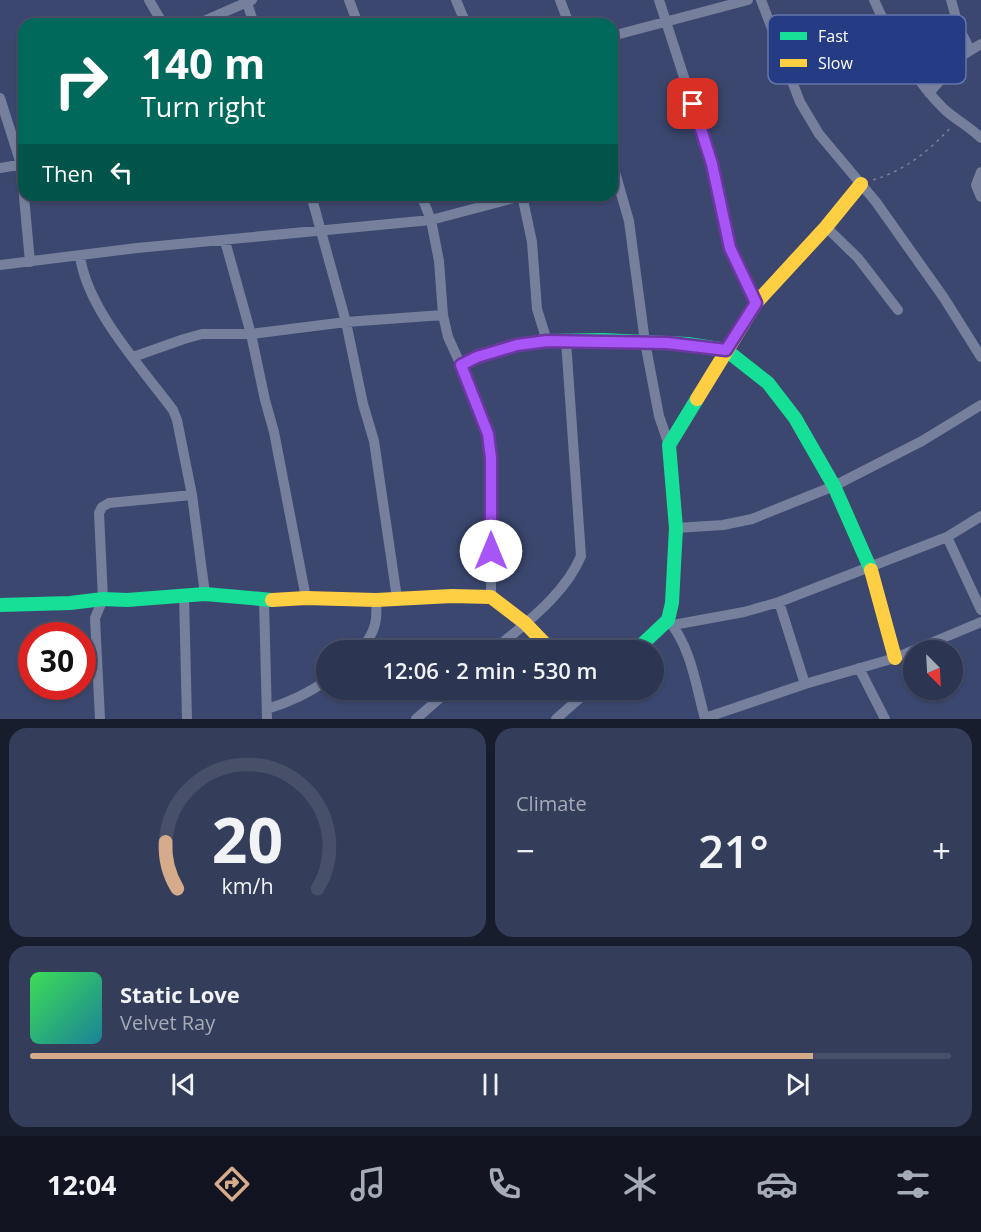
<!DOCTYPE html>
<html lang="en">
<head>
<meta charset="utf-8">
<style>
  body { margin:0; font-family:"Open Sans",sans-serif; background:#343d59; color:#f1f3f6; height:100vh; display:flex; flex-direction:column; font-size:22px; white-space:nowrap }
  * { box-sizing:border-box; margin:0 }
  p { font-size:20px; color:#a6abb8 }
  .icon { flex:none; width:33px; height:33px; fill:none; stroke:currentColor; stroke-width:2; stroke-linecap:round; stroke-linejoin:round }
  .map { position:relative; height:719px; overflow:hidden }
  .side { display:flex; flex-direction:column; gap:9px; padding:9px; background:#181d2d; flex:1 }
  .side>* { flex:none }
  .banner { position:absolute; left:18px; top:18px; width:600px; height:183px; border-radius:18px; box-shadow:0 2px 4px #0004,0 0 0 2px #485069; background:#00695c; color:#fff; overflow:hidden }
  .needle { width:39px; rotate:156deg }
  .tools { position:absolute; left:903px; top:640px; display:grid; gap:12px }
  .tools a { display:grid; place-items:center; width:60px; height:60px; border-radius:50%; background:#2c3552; box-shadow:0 2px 4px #0004,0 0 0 2px #485069; font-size:30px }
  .speed { position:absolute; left:18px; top:622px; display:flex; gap:12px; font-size:30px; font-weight:700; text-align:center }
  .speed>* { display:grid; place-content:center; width:78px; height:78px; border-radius:50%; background:#2c3552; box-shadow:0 2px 4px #0004,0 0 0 2px #485069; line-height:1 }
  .speed .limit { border:9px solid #d22; background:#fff; color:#111 }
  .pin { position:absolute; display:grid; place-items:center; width:51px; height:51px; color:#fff; margin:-26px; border-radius:12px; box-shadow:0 3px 9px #0006 }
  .me { position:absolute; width:66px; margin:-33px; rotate:0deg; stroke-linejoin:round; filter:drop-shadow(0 0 4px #0008) }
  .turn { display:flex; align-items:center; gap:21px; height:126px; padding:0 24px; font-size:27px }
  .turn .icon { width:78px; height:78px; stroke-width:2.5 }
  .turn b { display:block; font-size:42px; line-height:51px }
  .then { display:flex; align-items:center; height:57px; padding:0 24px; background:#0003; gap:12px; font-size:22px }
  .big { font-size:45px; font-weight:600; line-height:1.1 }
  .side .widget { flex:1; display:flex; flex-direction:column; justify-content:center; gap:9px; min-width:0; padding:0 21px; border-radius:18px; background:#343d59 }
  .side .dial { align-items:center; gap:0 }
  .dial svg { height:156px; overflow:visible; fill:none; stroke:#485069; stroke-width:7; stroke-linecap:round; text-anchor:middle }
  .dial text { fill:#f1f3f6; stroke:none }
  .song { display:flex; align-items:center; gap:18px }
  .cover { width:72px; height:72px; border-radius:9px; background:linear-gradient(135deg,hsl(130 70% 55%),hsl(190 70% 35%)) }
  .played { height:6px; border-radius:3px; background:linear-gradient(90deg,#d6ab8b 85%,#485069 85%) }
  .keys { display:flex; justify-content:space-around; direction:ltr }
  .heat { display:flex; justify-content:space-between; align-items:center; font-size:33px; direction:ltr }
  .side .tiles { flex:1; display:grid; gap:9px; grid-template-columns:1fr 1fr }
  .widget:last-child { grid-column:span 2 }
  .trip { position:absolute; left:316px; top:640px; width:348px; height:60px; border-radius:30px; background:#2c3552; box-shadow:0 2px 4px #0004,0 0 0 2px #485069; font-weight:600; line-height:60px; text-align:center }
  .tab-bar { display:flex; height:96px; justify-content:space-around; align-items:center; background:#121521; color:#a6abb8 }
  .tab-bar .icon { width:42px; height:42px }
  .tab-bar .selected { color:#d6ab8b }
  .tab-bar b { font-size:27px; color:#f1f3f6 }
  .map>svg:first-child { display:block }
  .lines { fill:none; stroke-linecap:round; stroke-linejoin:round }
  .path { stroke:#767f9c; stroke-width:1.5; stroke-dasharray:3 4.5; stroke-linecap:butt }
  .street { stroke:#767f9c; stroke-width:10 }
  .fast { stroke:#16e098; stroke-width:14 }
  .slow { stroke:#ffcf43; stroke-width:14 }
  .route-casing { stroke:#6d37a1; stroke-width:15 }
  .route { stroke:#a855f7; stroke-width:10 }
  .key { fill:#253c84; stroke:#6676a9; stroke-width:1.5 }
  .key-label { font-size:16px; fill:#fff }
</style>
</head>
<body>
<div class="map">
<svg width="981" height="719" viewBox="0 0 981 719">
  <rect width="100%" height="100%" fill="#3b476e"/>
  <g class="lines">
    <path class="path" d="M873 180C906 170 929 151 952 126"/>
    <path class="street" d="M149 0 163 24
      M246 0 254 24
      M349 0 358 24
      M456 0 466 24
      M560 0 569 24
      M659 0 712 164 730 248 756 303
      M761 0 800 102 819 134 876 202 944 298 981 357
      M874 0C890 36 916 82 944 109 956 120 970 127 981 138
      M951 0 959 28 970 50
      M197 24 252 0
      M612 36 748 0
      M929 93 963 55 981 44
      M0 98 21 164 30 262
      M612 162 629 221 645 342 659 416 669 445
      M0 168 24 164
      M981 172 976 185 981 197
      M311 195 346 322 363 404 374 441 397 598
      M421 195 431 220 439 261 443 315 448 337 475 396 488 433 491 458V597
      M522 195 532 242 537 309 547 341
      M826 227 858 258 898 310
      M225 241 251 334 265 400 274 432 306 598
      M80 256C87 309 141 367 173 410L177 420 192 495 205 594
      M0 265 137 248 431 220 522 196
      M133 357 184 339 202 334H251L346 322 443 315
      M676 528 723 525 752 519 834 486 922 441 981 405
      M947 537 981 610
      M184 595 187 719
      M264 600 267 719
      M779 602 805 684
      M668 620C691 646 696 686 705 719
      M673 625 744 612 779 602 947 537 981 516
      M360 651C374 633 378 624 376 600
      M493 651C524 624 565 595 581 556L566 341
      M859 668 885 719
      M267 709C290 702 308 694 327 680
      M705 718 805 684 895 658 981 622
      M100 719 95 618 103 599 99 513 102 507 109 503 192 495
      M416 719 449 690
      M556 719 589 690"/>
    <path class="fast" d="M461 365 477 357 517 345 547 341 603 340 688 344 726 350 768 383 795 418 834 486 871 570
      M0 605 70 603 103 599 127 600 205 594 272 600
      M635 651 668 620 672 603 676 528 669 445 697 399"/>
    <path class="slow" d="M697 399 756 303 826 227 861 184
      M871 570 895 658
      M272 600 306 598 376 600 452 596 491 597 525 623 552 651"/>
  </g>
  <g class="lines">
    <g class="route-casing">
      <path id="route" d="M491 551V458L488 434 461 365 477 357 517 345 547 341 667 343 726 350 756 303 730 248 712 164 693 104"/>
    </g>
    <use href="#route" class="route"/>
  </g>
  <rect x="768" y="15" width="198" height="69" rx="9" class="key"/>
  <rect x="780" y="32" width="27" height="8" fill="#16e098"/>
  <rect x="780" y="59" width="27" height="8" fill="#ffcf43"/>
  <g class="key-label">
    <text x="818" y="42">Fast</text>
    <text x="818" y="69">Slow</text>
  </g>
</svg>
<div class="tools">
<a><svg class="needle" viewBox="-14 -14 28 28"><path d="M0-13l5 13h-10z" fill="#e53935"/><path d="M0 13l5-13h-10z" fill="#a6abb8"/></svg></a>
</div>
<div class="speed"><div class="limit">30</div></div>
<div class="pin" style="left:693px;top:104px;background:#d93025"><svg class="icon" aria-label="arrive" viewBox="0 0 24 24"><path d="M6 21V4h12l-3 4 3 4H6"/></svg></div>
<svg class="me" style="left:491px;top:551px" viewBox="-20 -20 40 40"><circle r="19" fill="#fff"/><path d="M0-13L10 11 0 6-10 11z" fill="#a855f7"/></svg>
<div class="trip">12:06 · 2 min · 530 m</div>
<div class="banner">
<div class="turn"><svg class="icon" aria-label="right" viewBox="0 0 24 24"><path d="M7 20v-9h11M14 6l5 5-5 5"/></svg><div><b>140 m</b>Turn right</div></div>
<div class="then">Then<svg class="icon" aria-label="left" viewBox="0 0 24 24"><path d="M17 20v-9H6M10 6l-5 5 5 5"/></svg></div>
</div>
</div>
<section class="side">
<div class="tiles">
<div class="widget dial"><svg viewBox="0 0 100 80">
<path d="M14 69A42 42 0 1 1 86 69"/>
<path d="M14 69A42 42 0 0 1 8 45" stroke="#d6ab8b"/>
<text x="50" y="56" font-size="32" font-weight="700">20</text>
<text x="50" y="72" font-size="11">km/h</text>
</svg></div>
<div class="widget"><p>Climate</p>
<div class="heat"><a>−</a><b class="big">21°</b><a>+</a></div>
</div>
<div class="widget">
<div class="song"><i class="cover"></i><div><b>Static Love</b><p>Velvet Ray</p></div></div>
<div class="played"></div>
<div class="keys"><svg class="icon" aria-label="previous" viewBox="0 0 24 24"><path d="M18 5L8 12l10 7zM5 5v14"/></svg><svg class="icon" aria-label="pause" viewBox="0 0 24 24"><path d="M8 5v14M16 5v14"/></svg><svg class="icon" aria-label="next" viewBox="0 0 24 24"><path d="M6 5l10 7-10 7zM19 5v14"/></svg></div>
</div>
</div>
</section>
<nav class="tab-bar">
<b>12:04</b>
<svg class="icon selected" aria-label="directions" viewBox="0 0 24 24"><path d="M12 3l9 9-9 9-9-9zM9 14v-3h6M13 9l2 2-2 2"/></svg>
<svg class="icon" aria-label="music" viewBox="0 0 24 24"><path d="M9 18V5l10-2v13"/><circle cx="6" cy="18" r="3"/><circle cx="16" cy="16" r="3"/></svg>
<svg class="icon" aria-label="phone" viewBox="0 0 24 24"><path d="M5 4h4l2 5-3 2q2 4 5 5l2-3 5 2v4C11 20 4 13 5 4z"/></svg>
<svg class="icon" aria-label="climate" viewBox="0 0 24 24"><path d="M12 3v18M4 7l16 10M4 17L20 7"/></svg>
<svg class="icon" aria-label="car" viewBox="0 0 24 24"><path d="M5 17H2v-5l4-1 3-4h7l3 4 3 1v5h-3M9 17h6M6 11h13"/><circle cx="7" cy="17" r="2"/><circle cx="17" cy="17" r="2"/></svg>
<svg class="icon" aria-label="filters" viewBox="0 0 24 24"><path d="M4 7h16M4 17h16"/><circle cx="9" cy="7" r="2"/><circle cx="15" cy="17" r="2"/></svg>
</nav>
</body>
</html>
